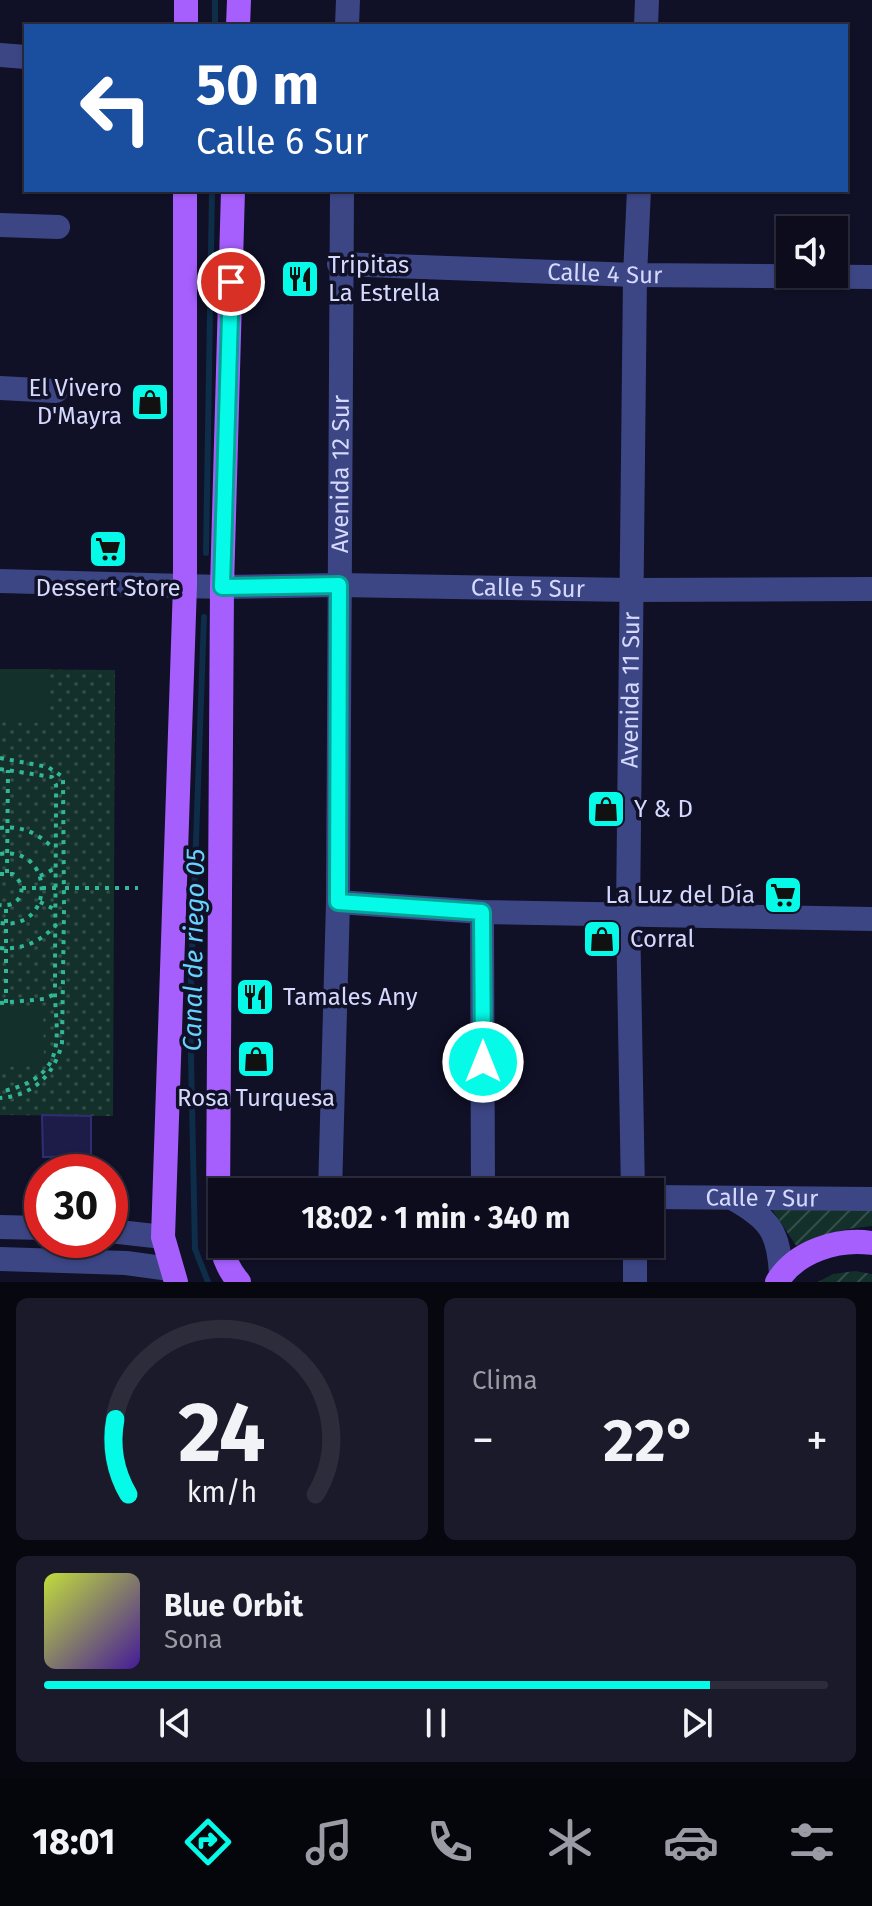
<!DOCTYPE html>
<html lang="es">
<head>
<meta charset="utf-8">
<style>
  body { margin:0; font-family:"Fira Sans",sans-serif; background:#1a1a2a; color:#f1f3f6; height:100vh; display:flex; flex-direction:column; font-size:30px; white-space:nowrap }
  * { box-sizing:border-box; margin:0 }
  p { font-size:26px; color:#9a9ba4 }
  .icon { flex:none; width:44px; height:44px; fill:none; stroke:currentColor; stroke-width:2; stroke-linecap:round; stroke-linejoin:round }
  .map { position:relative; height:1282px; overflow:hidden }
  .sheet { display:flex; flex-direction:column; gap:16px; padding:16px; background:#070710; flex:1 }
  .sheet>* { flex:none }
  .top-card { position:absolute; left:24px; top:24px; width:824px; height:168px; border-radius:0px; box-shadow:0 2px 6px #0004,0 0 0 2px #2c2c3b; background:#1a4fa0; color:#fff; overflow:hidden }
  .controls { position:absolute; left:776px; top:216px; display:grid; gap:16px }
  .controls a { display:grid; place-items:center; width:72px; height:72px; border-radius:0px; background:#0c0c1d; box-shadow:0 2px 6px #0004,0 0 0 2px #2c2c3b; font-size:40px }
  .speed { position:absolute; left:24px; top:1154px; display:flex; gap:16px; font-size:40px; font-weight:700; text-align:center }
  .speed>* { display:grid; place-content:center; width:104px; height:104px; border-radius:50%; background:#0c0c1d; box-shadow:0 2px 6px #0004,0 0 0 2px #2c2c3b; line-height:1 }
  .speed .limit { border:12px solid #d22; background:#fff; color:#111 }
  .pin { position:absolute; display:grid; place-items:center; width:68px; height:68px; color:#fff; margin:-34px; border:4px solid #fff; border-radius:50%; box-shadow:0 2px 8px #0007 }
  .me { position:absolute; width:88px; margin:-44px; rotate:0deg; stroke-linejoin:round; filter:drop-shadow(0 0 6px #0008) }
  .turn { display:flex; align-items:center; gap:28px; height:168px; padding:0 40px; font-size:36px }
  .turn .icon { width:104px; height:104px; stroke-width:2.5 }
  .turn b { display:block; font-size:56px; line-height:68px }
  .big { font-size:60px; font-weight:700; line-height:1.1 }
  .sheet .widget { flex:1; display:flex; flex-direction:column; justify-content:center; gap:12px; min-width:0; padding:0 28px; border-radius:12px; background:#1a1a2a }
  .sheet .dial { align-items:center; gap:0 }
  .dial svg { height:208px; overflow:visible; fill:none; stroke:#2c2c3b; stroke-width:7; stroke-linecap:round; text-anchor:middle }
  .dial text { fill:#f1f3f6; stroke:none }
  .song { display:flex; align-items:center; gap:24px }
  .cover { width:96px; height:96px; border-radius:12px; background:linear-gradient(135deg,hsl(70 70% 55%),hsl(260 70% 35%)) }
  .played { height:8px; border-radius:4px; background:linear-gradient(90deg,#05fbe8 85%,#2c2c3b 85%) }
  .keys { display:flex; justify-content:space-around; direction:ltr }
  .heat { display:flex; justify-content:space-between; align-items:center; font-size:44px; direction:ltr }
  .sheet .tiles { flex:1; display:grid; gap:16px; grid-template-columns:1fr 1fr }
  .widget:last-child { grid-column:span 2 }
  .trip { position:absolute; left:208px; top:1178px; width:456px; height:80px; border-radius:0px; background:#0c0c1d; box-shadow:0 2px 6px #0004,0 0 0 2px #2c2c3b; font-weight:700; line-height:80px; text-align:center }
  .tab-bar { display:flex; height:128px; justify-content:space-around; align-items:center; background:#05050c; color:#9a9ba4 }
  .tab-bar .icon { width:56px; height:56px }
  .tab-bar .on { color:#05fbe8 }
  .tab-bar b { font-size:36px; color:#f1f3f6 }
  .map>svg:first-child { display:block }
  .park { fill:url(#park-dots) }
  .garden { fill:url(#garden-furrows) }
  .pitch { fill:#13312a }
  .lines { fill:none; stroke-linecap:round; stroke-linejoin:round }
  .stream { stroke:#0d2d49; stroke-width:6 }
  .building { fill:#1d1c48; stroke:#302e73; stroke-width:2 }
  .path { stroke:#31b797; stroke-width:4; stroke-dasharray:4 6; stroke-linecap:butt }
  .minor { stroke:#3c4685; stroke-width:24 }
  .major { stroke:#a65ffd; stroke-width:24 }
  .route-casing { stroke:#03a397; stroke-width:20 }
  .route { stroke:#05fbe8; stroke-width:14 }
  .labels { text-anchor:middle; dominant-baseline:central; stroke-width:7; stroke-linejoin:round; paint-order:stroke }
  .poi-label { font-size:24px; fill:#d6d9fe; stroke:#101027; text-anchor:start }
  .street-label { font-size:24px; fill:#d6d9fe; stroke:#101027 }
  .water-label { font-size:26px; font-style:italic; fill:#66d2fd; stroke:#101027 }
</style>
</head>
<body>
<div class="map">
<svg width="872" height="1282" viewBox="0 0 872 1282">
  <defs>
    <pattern id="park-dots" width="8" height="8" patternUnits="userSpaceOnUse" patternTransform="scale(2)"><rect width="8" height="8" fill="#13312a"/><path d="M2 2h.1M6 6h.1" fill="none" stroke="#354e4a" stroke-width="1.8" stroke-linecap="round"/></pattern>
    <pattern id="garden-furrows" width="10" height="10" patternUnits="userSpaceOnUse" patternTransform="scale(2)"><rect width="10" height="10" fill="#13312a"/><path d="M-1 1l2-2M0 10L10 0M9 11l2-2" fill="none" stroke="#354e4a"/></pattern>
  </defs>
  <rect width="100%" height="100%" fill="#101027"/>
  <path class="park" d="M0 669 115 670 113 1116 0 1115Z"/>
  <path class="garden" d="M769 1205 872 1206V1226C844 1229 822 1233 797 1247Z
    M855 1271 872 1274V1282H818L833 1274Z"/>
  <path class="pitch" d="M0 669H50L49 723 0 722Z
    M0 1008H43L44 1066 0 1067Z"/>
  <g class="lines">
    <path class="stream" d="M215 26V0
      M206 553 212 190
      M204 617 190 1008 195 1249 208 1282"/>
  </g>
  <path class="building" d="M42 1115 91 1116V1156L43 1157Z"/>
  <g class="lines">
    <path class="path" d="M0 758 48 767 63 777 64 910 62 1043C55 1074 33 1096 0 1098
      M0 769 52 777 56 785C56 855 55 925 55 994 55 1016 62 1047 48 1066 37 1082 17 1088 0 1092
      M0 828C22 825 39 834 54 849
      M0 854C54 845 57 931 0 923
      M7 873 8 770
      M0 874H13C29 887 21 908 0 905
      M40 876 56 868
      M22 888H56
      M65 888H138
      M40 902 56 910
      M0 948C24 950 41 941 57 924
      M0 1003 44 999 55 994
      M6 1003V906"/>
    <g class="minor">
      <path d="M347 26 348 0"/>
      <path d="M646 26 647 0"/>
      <path d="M0 55 26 57"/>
      <path d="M0 225 58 227"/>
      <path id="s1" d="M339 264 635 275 872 277"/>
      <path d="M0 388 56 391"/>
      <path id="s2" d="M0 581 222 587 339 585 631 590 872 589"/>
      <path d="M338 902 482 912 872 919"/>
      <path d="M482 912 483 1192"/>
      <path id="s3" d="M330 1192 338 902 342 190"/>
      <path id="s4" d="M633 1192 628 914 635 275 639 190"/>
      <path id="s5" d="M650 1197 872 1199"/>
      <path d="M732 1198C770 1219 779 1232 781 1275"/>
      <path d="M0 1227 42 1228"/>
      <path d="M110 1231 163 1237"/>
      <path d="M635 1244V1282"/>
      <path d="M0 1259 126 1263 170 1269"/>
    </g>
    <path class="major" d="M186 26V0
      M238 26 239 0
      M233 190 222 587 218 1204C220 1233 218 1258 239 1282
      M176 1282 163 1237 185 585V190
      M777 1282C796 1251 838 1238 872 1243"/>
  </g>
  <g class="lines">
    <g class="route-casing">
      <path id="route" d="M231 282 222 587 339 585 338 902 482 912 483 1062"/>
    </g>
    <use href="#route" class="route"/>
  </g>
  <defs>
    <g id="restaurant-square" transform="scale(2)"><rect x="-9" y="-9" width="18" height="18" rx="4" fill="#05fbe8" stroke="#101027"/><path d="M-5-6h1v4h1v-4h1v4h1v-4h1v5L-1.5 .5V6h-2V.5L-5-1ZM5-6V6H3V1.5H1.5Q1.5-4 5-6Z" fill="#111"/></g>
    <g id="shop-square" transform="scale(2)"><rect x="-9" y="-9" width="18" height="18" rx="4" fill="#05fbe8" stroke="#101027"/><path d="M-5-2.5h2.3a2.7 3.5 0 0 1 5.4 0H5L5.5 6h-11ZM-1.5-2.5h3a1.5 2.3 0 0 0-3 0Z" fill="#111"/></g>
    <g id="supermarket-square" transform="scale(2)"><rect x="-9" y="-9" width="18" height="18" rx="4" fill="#05fbe8" stroke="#101027"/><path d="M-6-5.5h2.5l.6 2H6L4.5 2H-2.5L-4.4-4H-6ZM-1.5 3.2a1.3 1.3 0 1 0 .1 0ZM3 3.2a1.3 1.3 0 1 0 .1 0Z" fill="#111"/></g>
  </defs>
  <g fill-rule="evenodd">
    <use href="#restaurant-square" x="300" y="279"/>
    <use href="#shop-square" x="150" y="402"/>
    <use href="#supermarket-square" x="108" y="549"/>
    <use href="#shop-square" x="606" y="809"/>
    <use href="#supermarket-square" x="783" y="895"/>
    <use href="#shop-square" x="602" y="939"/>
    <use href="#restaurant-square" x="255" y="997"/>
    <use href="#shop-square" x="256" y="1059"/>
  </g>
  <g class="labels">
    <g class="poi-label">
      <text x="328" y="265">Tripitas<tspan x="328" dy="28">La Estrella</tspan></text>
      <text x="122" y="388" text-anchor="end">El Vivero<tspan x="122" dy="28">D'Mayra</tspan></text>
      <text x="108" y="588" text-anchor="middle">Dessert Store</text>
      <text x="634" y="809">Y &amp; D</text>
      <text x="755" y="895" text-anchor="end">La Luz del Día</text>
      <text x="630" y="939">Corral</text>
      <text x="283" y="997">Tamales Any</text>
      <text x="256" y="1098" text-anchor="middle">Rosa Turquesa</text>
    </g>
    <g class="street-label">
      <text stroke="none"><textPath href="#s1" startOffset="266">Calle 4 Sur</textPath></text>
      <text stroke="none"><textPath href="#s3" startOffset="718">Avenida 12 Sur</textPath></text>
      <text stroke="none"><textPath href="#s2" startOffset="528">Calle 5 Sur</textPath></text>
      <text stroke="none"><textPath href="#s4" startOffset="502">Avenida 11 Sur</textPath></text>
      <text stroke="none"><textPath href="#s5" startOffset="112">Calle 7 Sur</textPath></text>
    </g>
    <g class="water-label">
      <text transform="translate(194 950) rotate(-89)">Canal de riego 05</text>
    </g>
  </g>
</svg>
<div class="controls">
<a><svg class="icon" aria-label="sound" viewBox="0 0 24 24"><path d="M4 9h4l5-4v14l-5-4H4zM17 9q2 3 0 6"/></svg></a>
</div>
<div class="speed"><div class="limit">30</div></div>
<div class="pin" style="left:231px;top:282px;background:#d93025"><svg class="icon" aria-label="arrive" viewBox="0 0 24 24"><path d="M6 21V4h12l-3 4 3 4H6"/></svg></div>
<svg class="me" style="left:483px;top:1062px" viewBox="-20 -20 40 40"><circle r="17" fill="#05fbe8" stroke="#fff" stroke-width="3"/><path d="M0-11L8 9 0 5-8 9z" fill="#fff"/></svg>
<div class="trip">18:02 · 1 min · 340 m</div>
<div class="top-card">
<div class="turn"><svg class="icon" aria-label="left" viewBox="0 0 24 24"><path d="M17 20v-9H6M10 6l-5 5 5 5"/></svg><div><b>50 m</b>Calle 6 Sur</div></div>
</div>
</div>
<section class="sheet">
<div class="tiles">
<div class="widget dial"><svg viewBox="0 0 100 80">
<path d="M14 69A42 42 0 1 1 86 69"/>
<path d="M14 69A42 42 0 0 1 9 40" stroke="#05fbe8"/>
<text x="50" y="56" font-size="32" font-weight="700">24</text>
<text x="50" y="72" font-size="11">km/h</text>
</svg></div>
<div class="widget"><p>Clima</p>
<div class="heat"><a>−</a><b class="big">22°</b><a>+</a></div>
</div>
<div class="widget">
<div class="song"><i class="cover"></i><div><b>Blue Orbit</b><p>Sona</p></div></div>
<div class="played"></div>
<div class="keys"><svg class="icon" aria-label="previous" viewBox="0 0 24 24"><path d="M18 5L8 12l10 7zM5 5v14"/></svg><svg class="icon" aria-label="pause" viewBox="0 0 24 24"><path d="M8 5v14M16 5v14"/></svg><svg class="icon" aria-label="next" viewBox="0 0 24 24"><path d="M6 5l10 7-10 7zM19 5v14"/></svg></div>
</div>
</div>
</section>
<nav class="tab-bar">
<b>18:01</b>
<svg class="icon on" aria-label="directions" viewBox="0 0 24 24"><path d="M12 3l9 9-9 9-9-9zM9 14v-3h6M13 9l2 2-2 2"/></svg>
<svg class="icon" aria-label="music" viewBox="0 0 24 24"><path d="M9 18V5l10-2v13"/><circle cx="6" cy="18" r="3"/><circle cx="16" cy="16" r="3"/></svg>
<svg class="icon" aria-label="phone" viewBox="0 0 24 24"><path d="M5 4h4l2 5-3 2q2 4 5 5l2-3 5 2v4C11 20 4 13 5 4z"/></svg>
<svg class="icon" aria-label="climate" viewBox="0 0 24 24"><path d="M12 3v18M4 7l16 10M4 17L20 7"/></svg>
<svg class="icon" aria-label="car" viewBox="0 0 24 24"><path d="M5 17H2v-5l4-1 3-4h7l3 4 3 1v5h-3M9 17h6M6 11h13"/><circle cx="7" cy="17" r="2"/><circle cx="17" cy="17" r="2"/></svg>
<svg class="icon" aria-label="filters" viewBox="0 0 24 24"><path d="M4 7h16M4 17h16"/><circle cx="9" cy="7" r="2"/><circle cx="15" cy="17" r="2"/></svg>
</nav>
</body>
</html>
